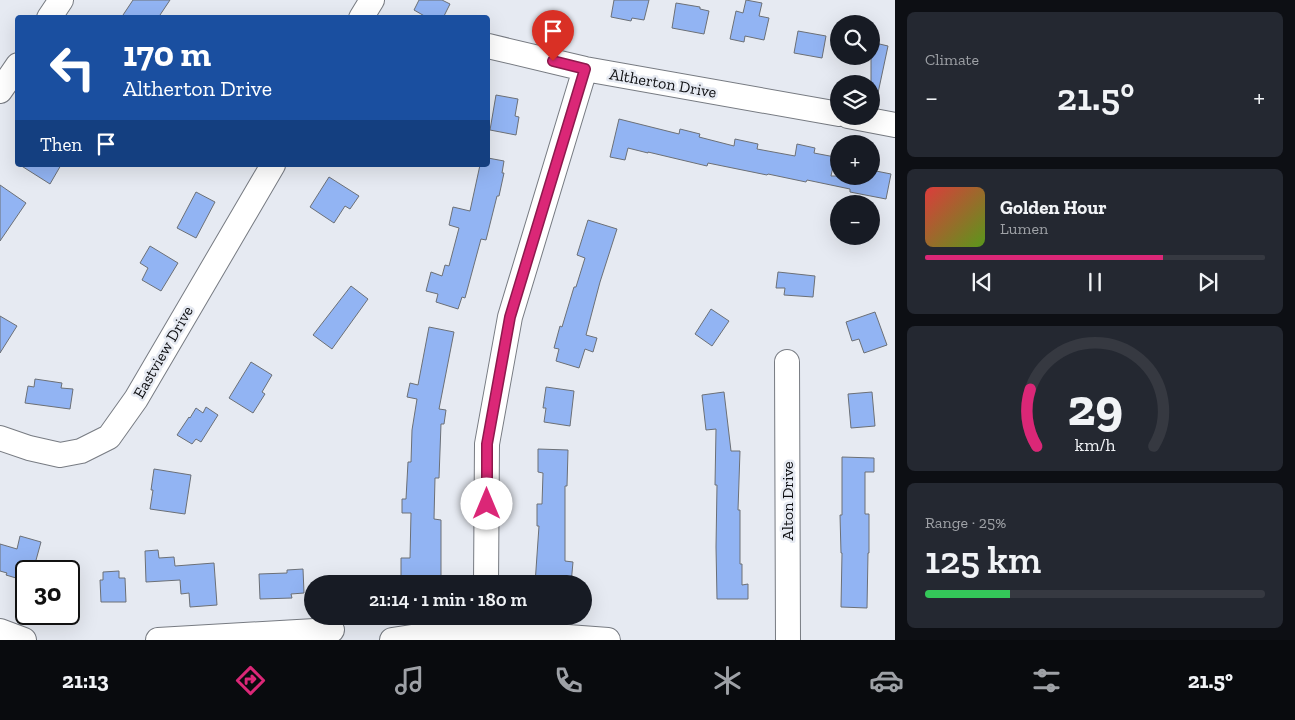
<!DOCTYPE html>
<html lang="en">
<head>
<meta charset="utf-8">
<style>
  body { margin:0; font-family:"Zilla Slab",serif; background:#242831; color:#f1f3f6; height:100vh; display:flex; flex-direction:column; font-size:19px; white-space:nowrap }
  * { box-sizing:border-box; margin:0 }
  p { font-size:16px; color:#9ea1a6 }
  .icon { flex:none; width:28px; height:28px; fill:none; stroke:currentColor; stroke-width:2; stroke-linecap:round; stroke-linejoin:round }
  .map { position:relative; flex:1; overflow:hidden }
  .details { display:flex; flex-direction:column; gap:12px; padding:12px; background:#0d0f14; width:400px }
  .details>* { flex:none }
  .guide { position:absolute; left:15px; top:15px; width:475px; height:152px; border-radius:5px; box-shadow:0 5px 20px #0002; background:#1a4fa0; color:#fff; overflow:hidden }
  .controls { position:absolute; left:830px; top:15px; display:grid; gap:10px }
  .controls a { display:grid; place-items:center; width:50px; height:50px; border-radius:50%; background:#171b24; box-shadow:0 5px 20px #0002; font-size:25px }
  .speed { position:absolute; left:15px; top:560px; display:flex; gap:10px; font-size:25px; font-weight:700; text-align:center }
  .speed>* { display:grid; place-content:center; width:65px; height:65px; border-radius:50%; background:#171b24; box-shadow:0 5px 20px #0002; line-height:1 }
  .speed .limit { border:2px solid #111; border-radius:8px; background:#fff; color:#111 }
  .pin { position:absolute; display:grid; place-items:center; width:42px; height:42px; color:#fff; margin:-51px -21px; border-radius:50% 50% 50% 0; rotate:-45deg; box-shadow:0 0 5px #0007 }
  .pin .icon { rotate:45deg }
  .me { position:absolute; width:55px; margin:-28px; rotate:0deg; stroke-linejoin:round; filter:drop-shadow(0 0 4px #0008) }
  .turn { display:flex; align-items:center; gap:18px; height:105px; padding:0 25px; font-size:22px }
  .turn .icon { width:65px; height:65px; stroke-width:2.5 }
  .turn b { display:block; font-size:35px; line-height:42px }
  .then { display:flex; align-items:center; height:48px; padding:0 25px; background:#0003; gap:10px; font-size:19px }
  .big { font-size:38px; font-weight:600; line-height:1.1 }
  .details .card { flex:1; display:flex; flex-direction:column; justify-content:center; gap:8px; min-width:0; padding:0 18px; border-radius:8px; background:#242831 }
  .details .dial { align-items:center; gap:0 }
  .dial svg { height:130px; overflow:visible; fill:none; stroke:#363941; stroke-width:7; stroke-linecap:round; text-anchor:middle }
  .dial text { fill:#f1f3f6; stroke:none }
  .song { display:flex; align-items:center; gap:15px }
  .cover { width:60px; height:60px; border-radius:8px; background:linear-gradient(135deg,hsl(0 70% 55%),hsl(90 70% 35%)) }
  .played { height:5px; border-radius:2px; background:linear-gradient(90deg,#db2777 70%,#363941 70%) }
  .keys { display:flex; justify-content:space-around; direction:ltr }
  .heat { display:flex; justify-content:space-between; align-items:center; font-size:28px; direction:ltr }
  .charge { height:8px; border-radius:4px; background:linear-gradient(90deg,#34c759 25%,#363941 0) }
  .trip { position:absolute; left:304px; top:575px; width:288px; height:50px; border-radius:25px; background:#171b24; box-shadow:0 5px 20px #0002; font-weight:600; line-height:50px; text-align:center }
  .menu { display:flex; height:80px; justify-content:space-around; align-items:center; background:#090b0e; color:#9ea1a6 }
  .menu .icon { width:35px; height:35px }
  .menu .selected { color:#db2777 }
  .menu b { font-size:22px; color:#f1f3f6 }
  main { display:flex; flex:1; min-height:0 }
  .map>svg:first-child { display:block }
  .building { fill:#92b4f3; stroke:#6c7076 }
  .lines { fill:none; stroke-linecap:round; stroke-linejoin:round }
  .minor-casing { stroke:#777b82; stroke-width:26 }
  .minor { stroke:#fff; stroke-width:24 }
  .route-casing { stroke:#8e194d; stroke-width:12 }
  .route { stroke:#db2777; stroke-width:9 }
  .labels { text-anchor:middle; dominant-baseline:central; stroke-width:5; stroke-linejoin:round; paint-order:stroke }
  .street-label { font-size:16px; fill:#0d0e11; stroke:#e6eaf2 }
</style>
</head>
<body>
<main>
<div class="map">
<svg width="895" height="640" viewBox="0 0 895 640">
  <rect width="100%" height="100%" fill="#e6eaf2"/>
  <path class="building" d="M133 0H170L158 18H121Z
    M419 0H442L450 4 443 18H428L414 10Z
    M614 0H649L644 20 632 18 631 21 611 17Z
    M746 0 762 3 759 16 769 18 764 40 745 36 744 42 730 39 736 11 743 13Z
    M676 3 700 7V9L709 11 704 34 672 28Z
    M798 31 826 36 822 58 794 53Z
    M871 42 888 46 878 93 871 92Z
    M496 95 518 99 515 116 519 117 516 135 490 130Z
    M619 119 679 134 680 129 700 134 699 137 734 146 735 139 758 144 757 149 795 156 797 144 815 148 814 153 835 157 831 176H871V170L891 174 886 199 850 192V189L807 180 806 182 768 174 767 175 708 163 707 166 648 152V153L628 148 625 160 610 157Z
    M488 158 504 161 502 173H504L499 196H497L486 240 481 239 465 298 462 297 458 309 436 302 438 294 426 291 431 272 442 276 445 265 449 266 459 228 449 225 453 207 470 211 480 165H488Z
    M20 165H61L50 184Z
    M329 177 359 196 350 209 345 206 334 223 310 207Z
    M0 185 26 203 0 241Z
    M196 192 215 202 196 238 177 228Z
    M588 220 617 229 600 282 586 335 597 338 593 352 585 349 579 368 556 361 559 349 554 348 560 326 562 327 574 287H576L585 258 577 255Z
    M150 246 178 263 161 291 142 280 148 268 140 263Z
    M778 272 815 276 813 297 784 295 785 288H776Z
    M351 286 368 299 332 349 313 335Z
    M711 309 729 321 712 346 695 334Z
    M875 312 887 345 864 353 859 339 852 341 846 322Z
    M0 316 17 326 0 353Z
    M429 327 454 332 439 409 446 410 444 424H441L439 478H435L434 519 441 520V584H401V558H410L411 513H402V499H406L408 462H411L412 430 417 399 407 397 410 383 418 385Z
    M251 362 272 375 262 392 265 394 253 413 229 398Z
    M35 379 62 383 61 388 73 389 70 409 25 403 28 386 34 387Z
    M546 387 574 391 570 426 544 422 546 408H543Z
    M724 392 731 451H740L738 510H740V564H742V585L748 584V599H717L716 547 717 485H715L716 429 706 430 702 395Z
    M872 392 875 426 851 428 848 394Z
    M206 407 218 415 201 442 196 439 192 444 177 435 189 417 190 418 196 408 203 413Z
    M538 449 568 450 567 486H565V561L573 562 571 584H535L539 526H537V504H542L543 473 538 472Z
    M842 457 874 458V472H865V514H869V553H868L867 608 841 607 842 553H841L840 515H842Z
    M154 469 191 475 185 514 150 509 153 490H151Z
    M20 536 41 542 33 571H26V581L6 575 7 573 0 571V544L17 549Z
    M158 550 159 558 174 557 175 566 214 563 217 605 190 607 189 593 181 594 180 580 146 582 145 551Z
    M303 569 304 593 291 594 292 598 260 599 259 574 287 573V570Z
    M119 571V578H125L126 602H101L100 580H103V572Z"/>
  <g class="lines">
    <g class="minor-casing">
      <path id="minor" d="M49 18 61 0
        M361 18 372 0
        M488 46 585 69 839 114
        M0 91 18 65
        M848 116 895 125
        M787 362 788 640
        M0 438 29 448 60 455 81 451 109 437 136 399 273 165
        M486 584 487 444 510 317 585 69
        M0 631 24 640
        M158 640 332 630
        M392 640 444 632 486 631 608 640"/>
    </g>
    <use href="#minor" class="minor"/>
  </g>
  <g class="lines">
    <g class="route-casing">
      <path id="route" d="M487 504V444L510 317 585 69 553 61"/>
    </g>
    <use href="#route" class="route"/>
  </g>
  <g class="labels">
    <g class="street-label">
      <text transform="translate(663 83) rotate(10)">Altherton Drive</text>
      <text transform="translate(163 352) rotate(-60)">Eastview Drive</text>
      <text transform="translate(787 501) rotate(-90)">Alton Drive</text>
    </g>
  </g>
</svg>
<div class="controls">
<a><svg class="icon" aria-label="search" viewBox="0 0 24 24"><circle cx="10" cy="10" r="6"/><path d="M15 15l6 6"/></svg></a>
<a><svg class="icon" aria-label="layers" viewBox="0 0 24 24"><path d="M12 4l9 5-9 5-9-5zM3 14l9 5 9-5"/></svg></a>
<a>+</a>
<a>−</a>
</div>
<div class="speed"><div class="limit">30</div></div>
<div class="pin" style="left:553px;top:61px;background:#d93025"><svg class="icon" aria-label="arrive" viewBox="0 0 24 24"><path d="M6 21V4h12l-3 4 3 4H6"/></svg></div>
<svg class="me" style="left:487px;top:504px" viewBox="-20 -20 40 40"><circle r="19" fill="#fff"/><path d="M0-13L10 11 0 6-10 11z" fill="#db2777"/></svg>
<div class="trip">21:14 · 1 min · 180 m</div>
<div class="guide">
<div class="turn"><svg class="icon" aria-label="left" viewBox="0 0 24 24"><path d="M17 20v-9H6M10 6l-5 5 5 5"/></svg><div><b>170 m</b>Altherton Drive</div></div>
<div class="then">Then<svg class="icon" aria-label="arrive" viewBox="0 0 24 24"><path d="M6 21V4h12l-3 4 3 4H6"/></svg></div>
</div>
</div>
<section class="details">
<div class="card"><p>Climate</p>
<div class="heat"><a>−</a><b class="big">21.5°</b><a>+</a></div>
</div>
<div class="card">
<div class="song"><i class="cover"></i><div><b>Golden Hour</b><p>Lumen</p></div></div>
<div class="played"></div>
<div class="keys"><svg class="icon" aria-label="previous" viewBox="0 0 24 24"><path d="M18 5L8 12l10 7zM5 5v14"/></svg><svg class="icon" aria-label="pause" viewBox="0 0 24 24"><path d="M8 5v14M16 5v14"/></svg><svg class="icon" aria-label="next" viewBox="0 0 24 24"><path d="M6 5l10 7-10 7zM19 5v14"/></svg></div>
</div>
<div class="card dial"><svg viewBox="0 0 100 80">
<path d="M14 69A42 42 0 1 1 86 69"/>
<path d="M14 69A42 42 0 0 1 10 34" stroke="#db2777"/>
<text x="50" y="56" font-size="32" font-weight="700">29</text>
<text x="50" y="72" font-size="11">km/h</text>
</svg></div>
<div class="card"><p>Range · 25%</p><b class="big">125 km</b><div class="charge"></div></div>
</section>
</main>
<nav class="menu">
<b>21:13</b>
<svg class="icon selected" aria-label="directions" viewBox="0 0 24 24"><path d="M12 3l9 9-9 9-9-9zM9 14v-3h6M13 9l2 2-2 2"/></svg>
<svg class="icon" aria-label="music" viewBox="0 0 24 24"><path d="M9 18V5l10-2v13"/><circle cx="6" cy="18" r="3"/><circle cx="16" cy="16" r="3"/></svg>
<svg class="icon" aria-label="phone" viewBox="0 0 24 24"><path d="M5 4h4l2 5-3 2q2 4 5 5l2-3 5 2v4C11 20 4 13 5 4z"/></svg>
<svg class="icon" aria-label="climate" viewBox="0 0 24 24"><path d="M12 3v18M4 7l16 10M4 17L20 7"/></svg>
<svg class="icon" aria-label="car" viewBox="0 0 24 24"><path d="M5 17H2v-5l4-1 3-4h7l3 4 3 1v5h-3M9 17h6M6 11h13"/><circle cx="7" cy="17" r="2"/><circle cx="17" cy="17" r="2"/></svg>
<svg class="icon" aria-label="filters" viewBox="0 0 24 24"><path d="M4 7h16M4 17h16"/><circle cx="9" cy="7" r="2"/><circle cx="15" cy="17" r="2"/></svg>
<b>21.5°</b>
</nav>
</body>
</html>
